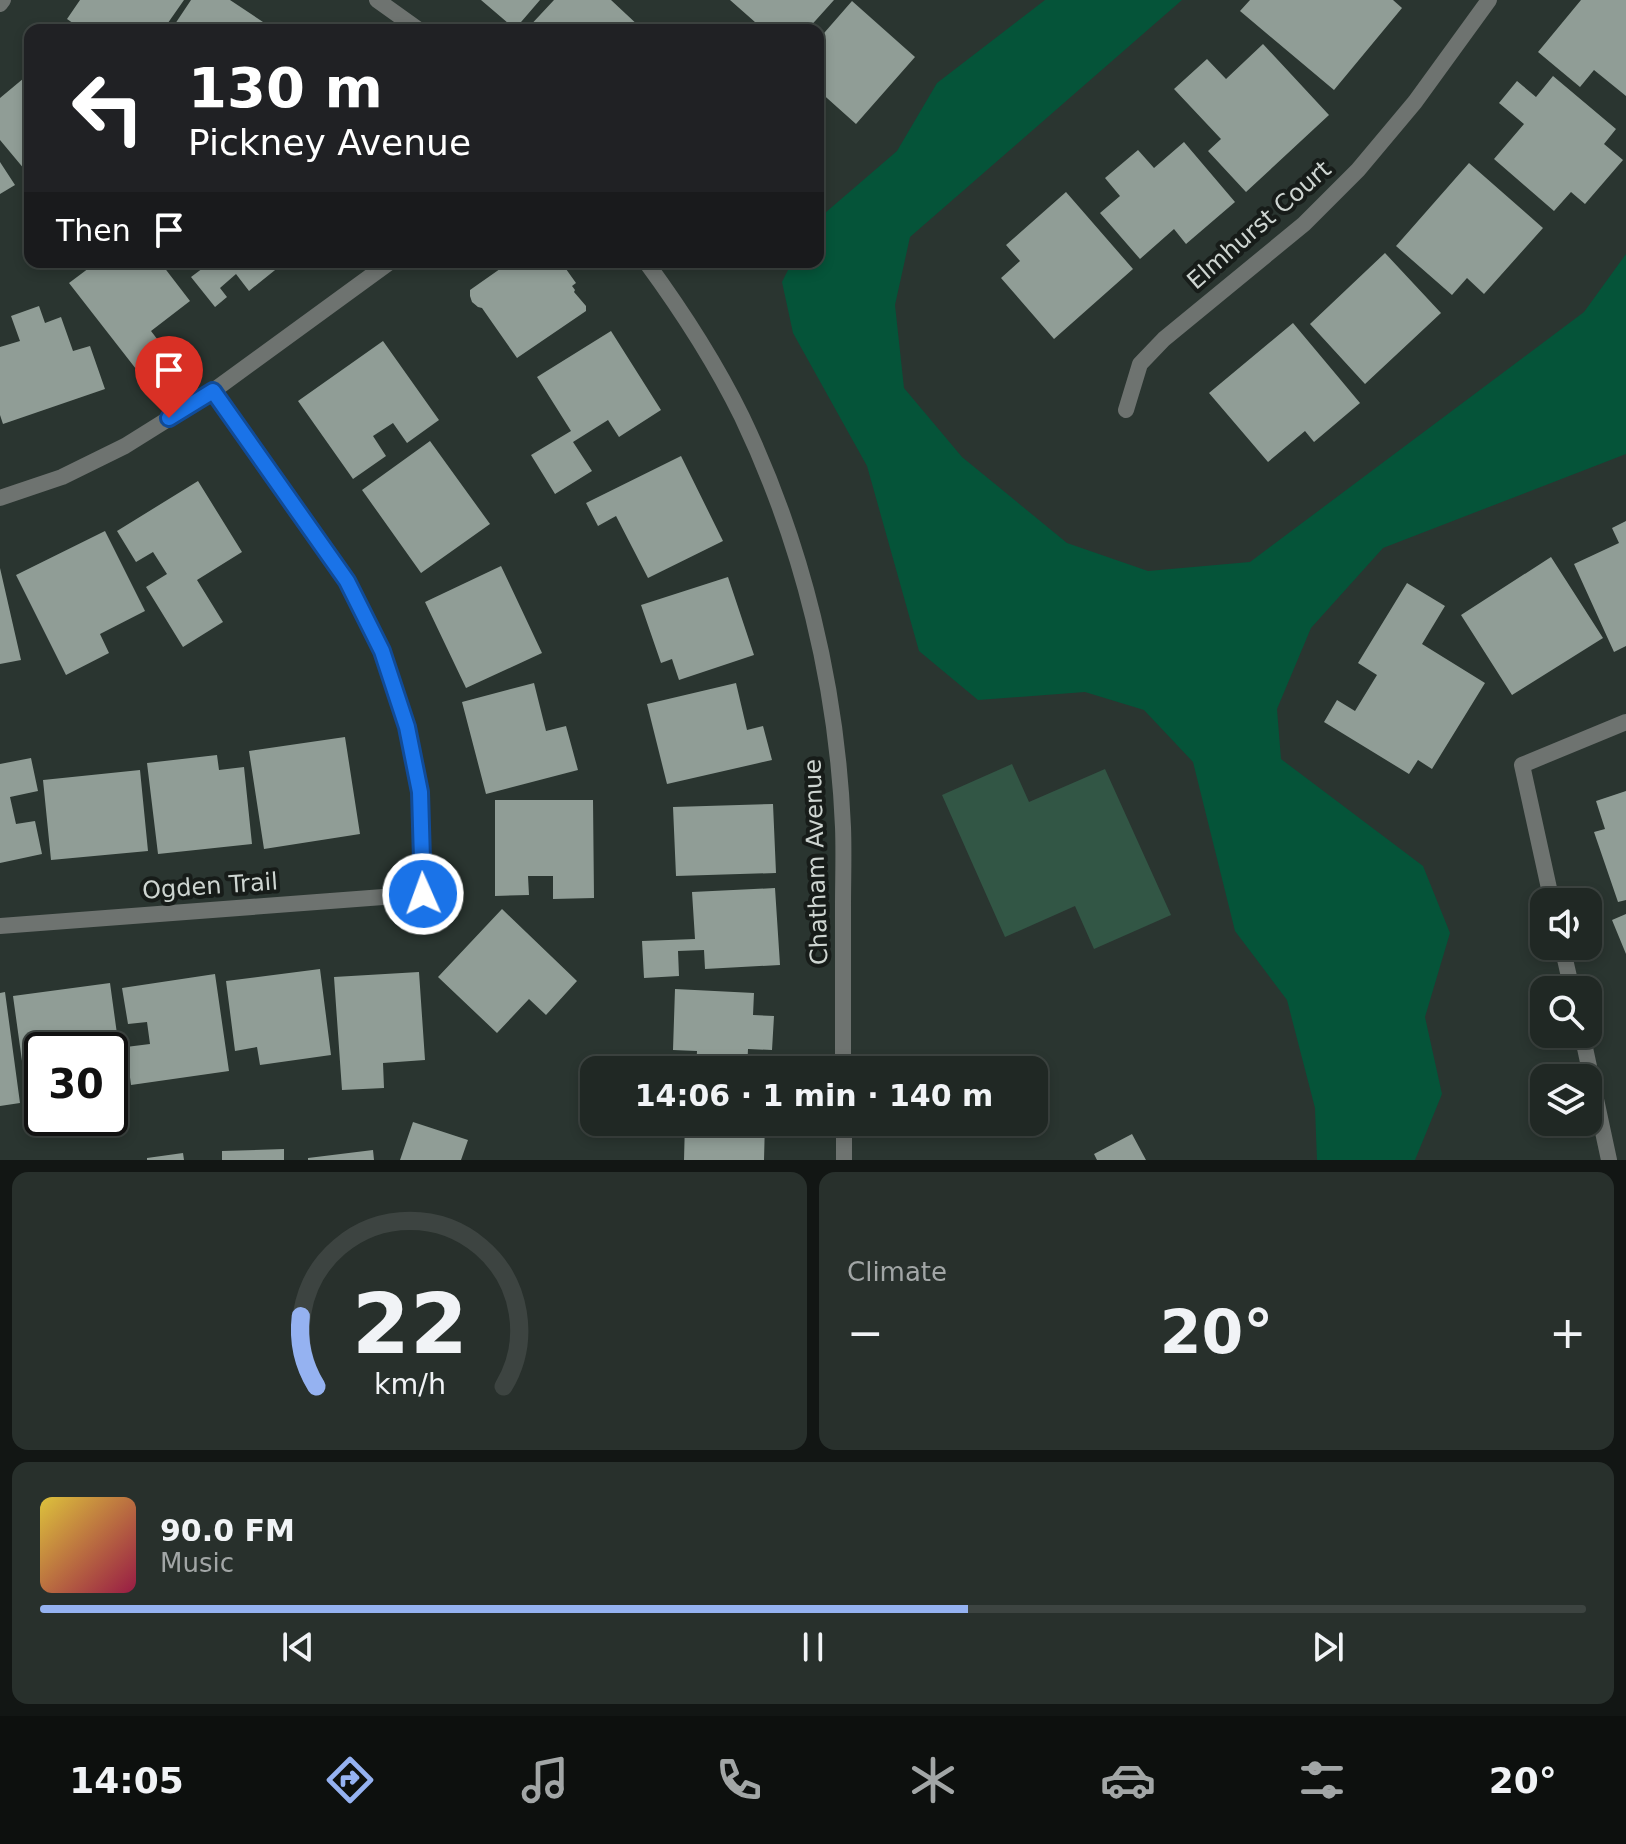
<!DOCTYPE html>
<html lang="en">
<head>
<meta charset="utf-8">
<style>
  body { margin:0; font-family:"DejaVu Sans",sans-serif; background:#28302c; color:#f1f3f6; height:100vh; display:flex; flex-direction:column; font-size:30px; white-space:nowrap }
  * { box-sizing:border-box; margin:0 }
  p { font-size:26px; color:#a2a6a6 }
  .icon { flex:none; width:44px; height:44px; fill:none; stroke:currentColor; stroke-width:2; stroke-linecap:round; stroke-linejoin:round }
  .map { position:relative; height:1160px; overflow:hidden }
  .side { display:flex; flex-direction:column; gap:12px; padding:12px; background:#121614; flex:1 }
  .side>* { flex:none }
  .hud { position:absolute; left:24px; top:24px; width:800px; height:244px; border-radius:16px; box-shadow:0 4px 12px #0003,0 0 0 2px #3d4441; background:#202124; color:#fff; overflow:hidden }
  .fabs { position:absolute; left:1530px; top:888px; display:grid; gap:16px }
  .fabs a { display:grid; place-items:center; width:72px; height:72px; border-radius:16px; background:#202824; box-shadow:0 4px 12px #0003,0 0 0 2px #3d4441; font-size:40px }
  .speed { position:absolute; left:24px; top:1032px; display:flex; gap:16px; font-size:40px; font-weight:700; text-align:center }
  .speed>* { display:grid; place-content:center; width:104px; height:104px; border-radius:50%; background:#202824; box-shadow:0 4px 12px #0003,0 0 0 2px #3d4441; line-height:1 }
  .speed .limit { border:4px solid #111; border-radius:12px; background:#fff; color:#111 }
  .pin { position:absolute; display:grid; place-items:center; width:68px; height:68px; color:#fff; margin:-82px -34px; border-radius:50% 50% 50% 0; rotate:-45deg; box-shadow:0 0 8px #0007 }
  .pin .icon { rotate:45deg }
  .me { position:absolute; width:88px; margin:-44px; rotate:358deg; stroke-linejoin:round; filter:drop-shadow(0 0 6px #0008) }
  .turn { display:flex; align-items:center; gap:28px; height:168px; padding:0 32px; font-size:36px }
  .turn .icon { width:104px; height:104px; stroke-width:2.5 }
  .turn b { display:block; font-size:56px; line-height:68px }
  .then { display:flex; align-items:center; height:76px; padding:0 32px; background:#0003; gap:16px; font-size:30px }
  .big { font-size:60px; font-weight:700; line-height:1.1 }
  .side .tile { flex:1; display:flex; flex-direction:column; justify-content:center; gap:12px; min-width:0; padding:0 28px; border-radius:16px; background:#28302c }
  .side .dial { align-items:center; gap:0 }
  .dial svg { height:208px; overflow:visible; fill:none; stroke:#3d4441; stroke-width:7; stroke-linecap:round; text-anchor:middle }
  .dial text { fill:#f1f3f6; stroke:none }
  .song { display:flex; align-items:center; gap:24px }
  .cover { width:96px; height:96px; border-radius:12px; background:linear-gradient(135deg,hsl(50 70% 55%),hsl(340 70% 35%)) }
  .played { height:8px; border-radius:4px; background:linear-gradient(90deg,#95b2f1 60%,#3d4441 60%) }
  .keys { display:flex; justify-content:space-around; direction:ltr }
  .heat { display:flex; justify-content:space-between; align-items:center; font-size:44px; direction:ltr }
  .side .tiles { flex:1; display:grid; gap:12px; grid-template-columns:1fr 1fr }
  .tile:last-child { grid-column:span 2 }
  .trip { position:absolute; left:580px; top:1056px; width:468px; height:80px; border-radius:16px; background:#202824; box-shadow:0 4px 12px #0003,0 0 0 2px #3d4441; font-weight:700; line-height:80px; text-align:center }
  .tab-bar { display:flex; height:128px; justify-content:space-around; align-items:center; background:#0d100e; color:#a2a6a6 }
  .tab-bar .icon { width:56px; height:56px }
  .tab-bar .current { color:#95b2f1 }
  .tab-bar b { font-size:36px; color:#f1f3f6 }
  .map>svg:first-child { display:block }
  .green { fill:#325645 }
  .water { fill:#055439 }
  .building { fill:#909d96 }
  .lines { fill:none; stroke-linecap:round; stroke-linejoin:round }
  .minor { stroke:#6e7370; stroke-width:16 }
  .route-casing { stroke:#114b97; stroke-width:20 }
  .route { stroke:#1a73e8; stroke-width:14 }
  .labels { text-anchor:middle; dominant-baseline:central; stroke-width:8; stroke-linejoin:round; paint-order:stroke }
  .street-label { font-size:24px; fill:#ced5d1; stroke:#171c19 }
</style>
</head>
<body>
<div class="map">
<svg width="1626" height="1160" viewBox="0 0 1626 1160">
  <rect width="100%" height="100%" fill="#2a3530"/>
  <path class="green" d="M1012 764 1029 802 1105 769 1171 915 1094 949 1075 906 1005 937 942 795Z"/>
  <path class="water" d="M1045 0H1182L910 237 895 305 904 388 962 457 1067 543 1148 571 1250 562 1584 312 1626 254V454L1383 548 1311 628 1277 709 1281 759 1423 866 1450 933 1425 1017 1442 1094 1415 1160H1317L1315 1108 1287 1000 1235 931 1193 762 1144 710 1085 692 978 700 919 651 867 466 793 333 782 282 792 262H818V219L897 151 937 83Z"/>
  <path class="building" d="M80 0H184L163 30H83L67 19Z
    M191 0H230L275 30H171Z
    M481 0H540L515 29Z
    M554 0H611L641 28 639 30H526Z
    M730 0H834L807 30H764Z
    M1250 0H1393L1402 8 1334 90 1240 11Z
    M1581 0H1626V96L1594 70 1580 87 1538 52Z
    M852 1 915 57 856 124 818 90V40Z
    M1263 44 1329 115 1246 192 1208 151 1221 139 1174 89 1207 59 1226 79Z
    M30 73V176L0 140V98Z
    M1553 76 1616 129 1604 144 1623 160 1585 204 1571 192 1554 211 1494 159 1524 124 1499 103 1517 81 1536 97Z
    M1184 142 1235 202 1186 244 1174 229 1140 259 1100 213 1120 196 1105 178 1138 150 1154 168Z
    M0 162 15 185 0 194Z
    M1469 163 1543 228 1484 294 1467 278 1452 295 1396 246Z
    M1066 192 1133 269 1054 339 1001 278 1020 261 1006 245Z
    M1385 253 1441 313 1365 384 1310 324Z
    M97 262H160L190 301 151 331 164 348 136 369 69 283Z
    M211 262H285L249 291 236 274 220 288 227 297 215 307 191 277Z
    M505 262H561L576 283 572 286 575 290 574 292 586 306V311L517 358 482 308 478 307 472 302 470 296V290L507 264Z
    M39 306 45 323 61 317 73 351 90 346 105 389 3 424 0 415V347L20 341 11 316Z
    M1293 323 1360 403 1314 442 1305 431 1268 462 1209 393Z
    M611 331 661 410 619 437 608 420 573 442 592 471 555 494 531 455 571 431 537 377Z
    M383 341 439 420 407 443 393 423 373 436 386 456 353 479 298 401Z
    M430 441 490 524 421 573 362 490Z
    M681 456 723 541 648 578 616 516 598 526 586 503Z
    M198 481 242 552 197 580 223 622 183 647 146 587 167 574 153 552 136 562 117 531Z
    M1626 521V646L1614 652 1574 564 1619 543 1612 528Z
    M105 531 145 611 100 634 109 653 66 675 16 575Z
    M1551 557 1603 638 1512 695 1461 615Z
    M501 566 542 653 466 688 425 602Z
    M0 568 21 660 0 664Z
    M728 577 754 655 679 680 672 659 661 663 641 605Z
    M1407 583 1445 606 1422 644 1485 683 1432 769 1418 760 1409 774 1324 722 1337 700 1355 711 1377 675 1358 663Z
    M534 683 546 731 566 726 578 770 486 794 462 702Z
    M736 683 747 730 763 726 772 760 667 784 647 704Z
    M345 737 360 834 264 849 249 751Z
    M217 755 219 770 244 767 252 844 158 854 147 763Z
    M31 758 38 791 10 797 16 824 35 821 42 854 0 863V764Z
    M140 770 148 851 51 860 43 780Z
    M1626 791V900L1618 902 1594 832 1605 829 1596 801Z
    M495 800H593L594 898 553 899V876H528L529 895 495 896Z
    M773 804 776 873 676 876 673 807Z
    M775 888 780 965 705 969 704 950 678 951 679 976 644 978 642 941 695 939 692 892Z
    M502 909 577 981 546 1015 529 999 497 1033 438 977Z
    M1626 914V954L1612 920Z
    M320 969 331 1055 260 1065 257 1047 235 1051 226 981Z
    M419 972 425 1060 383 1063 384 1088 342 1090 334 977Z
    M215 974 229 1071 131 1085 126 1047 150 1044 147 1022 128 1024 122 988Z
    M110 983 124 1085 110 1087V1050H42V1095L27 1097 13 996Z
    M675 989 754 993 753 1015 774 1016 772 1050 748 1049 747 1070H696L697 1051 673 1050Z
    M5 992 20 1103 0 1106V993Z
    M413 1122 468 1140 461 1160H400Z
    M685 1122H765L764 1160H684Z
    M1132 1134 1146 1160H1097L1094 1154Z
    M284 1149V1160H222V1151Z
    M373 1150 374 1160H308V1158Z
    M183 1153 184 1160H147V1158Z"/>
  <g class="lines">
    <path class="minor" d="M377 0 419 30
      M0 4 3 0
      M646 262C682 311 715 362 742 417 803 545 837 686 843 827 844 853 843 880 843 906 843 961 843 1015 843 1070
      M1126 410 1140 364 1164 339 1304 224 1358 170 1415 102 1489 0
      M0 498 62 477 125 446 213 391 390 262
      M1552 902 1522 765 1626 722
      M0 926 423 894 420 792 407 727 382 651 347 581 213 391
      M1562 946 1572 990
      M1582 1034 1609 1160
      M844 1122V1160"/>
  </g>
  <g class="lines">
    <g class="route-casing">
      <path id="route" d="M169 418 213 391 347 581 382 651 407 727 420 792 423 894"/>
    </g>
    <use href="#route" class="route"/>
  </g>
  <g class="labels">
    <g class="street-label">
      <text transform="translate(1259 225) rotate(-41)">Elmhurst Court</text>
      <text transform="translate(816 862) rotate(-92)">Chatham Avenue</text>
      <text transform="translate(210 886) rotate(-4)">Ogden Trail</text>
    </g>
  </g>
</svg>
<div class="fabs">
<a><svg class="icon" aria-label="sound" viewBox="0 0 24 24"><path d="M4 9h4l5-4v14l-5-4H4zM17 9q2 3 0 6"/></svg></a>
<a><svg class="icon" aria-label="search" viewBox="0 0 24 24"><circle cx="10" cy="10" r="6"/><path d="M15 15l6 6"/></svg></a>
<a><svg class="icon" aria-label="layers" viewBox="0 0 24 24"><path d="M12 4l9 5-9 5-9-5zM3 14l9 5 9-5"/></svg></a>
</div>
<div class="speed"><div class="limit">30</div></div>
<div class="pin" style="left:169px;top:418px;background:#d93025"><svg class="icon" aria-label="arrive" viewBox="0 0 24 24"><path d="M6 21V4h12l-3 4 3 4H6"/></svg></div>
<svg class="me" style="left:423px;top:894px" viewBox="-20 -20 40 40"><circle r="17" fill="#1a73e8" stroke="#fff" stroke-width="3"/><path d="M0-11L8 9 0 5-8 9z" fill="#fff"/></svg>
<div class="trip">14:06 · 1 min · 140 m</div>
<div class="hud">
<div class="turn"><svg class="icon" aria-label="left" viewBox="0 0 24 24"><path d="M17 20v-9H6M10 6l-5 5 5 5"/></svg><div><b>130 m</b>Pickney Avenue</div></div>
<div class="then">Then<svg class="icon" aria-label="arrive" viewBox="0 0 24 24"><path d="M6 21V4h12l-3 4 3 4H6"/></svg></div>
</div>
</div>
<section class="side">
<div class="tiles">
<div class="tile dial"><svg viewBox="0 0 100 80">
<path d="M14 69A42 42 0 1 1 86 69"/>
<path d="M14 69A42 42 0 0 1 8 42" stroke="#95b2f1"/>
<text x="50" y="56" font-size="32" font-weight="700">22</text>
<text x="50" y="72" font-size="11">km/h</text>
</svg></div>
<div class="tile"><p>Climate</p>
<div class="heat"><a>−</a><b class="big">20°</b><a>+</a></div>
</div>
<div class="tile">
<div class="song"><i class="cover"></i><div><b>90.0 FM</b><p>Music</p></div></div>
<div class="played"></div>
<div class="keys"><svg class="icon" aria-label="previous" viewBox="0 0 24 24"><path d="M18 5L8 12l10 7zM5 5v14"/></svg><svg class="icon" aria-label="pause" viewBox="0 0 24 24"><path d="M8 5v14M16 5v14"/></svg><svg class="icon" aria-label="next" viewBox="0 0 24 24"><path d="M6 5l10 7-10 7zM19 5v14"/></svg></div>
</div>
</div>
</section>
<nav class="tab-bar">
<b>14:05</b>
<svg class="icon current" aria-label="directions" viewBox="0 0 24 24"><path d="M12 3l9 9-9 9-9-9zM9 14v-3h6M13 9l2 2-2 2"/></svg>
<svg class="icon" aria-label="music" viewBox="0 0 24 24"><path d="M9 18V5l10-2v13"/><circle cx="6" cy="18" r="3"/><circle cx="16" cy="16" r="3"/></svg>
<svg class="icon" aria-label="phone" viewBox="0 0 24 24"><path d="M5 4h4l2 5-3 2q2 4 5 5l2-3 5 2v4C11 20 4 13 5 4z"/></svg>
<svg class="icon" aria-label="climate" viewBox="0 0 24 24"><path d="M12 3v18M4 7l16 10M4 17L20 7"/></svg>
<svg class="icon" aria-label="car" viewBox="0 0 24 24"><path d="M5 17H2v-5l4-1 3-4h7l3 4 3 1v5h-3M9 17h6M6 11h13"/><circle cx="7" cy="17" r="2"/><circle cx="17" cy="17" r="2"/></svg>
<svg class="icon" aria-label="filters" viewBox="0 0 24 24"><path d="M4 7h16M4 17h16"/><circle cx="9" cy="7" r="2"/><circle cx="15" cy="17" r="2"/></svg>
<b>20°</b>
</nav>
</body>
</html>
